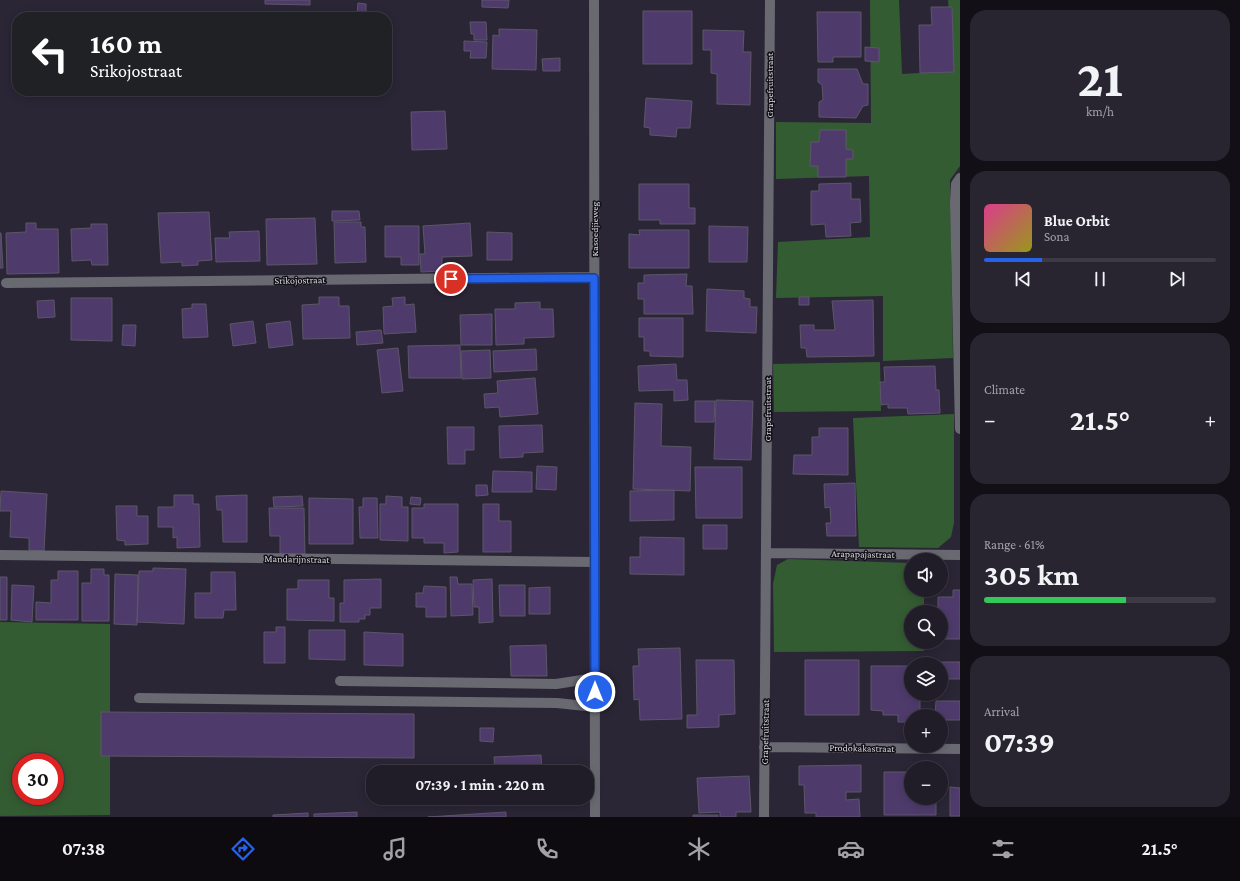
<!DOCTYPE html>
<html lang="en">
<head>
<meta charset="utf-8">
<style>
  body { margin:0; font-family:"Crimson Pro",serif; background:#282530; color:#f1f3f6; height:100vh; display:flex; flex-direction:column; font-size:15px; white-space:nowrap }
  * { box-sizing:border-box; margin:0 }
  p { font-size:13px; color:#a2a1a8 }
  .icon { flex:none; width:22px; height:22px; fill:none; stroke:currentColor; stroke-width:2; stroke-linecap:round; stroke-linejoin:round }
  .map { position:relative; flex:1; overflow:hidden }
  .drawer { display:flex; flex-direction:column; gap:10px; padding:10px; background:#120f16; width:280px }
  .drawer>* { flex:none }
  .hud { position:absolute; left:12px; top:12px; width:380px; height:84px; border-radius:16px; box-shadow:0 2px 10px #0003,0 0 0 1px #3d3a45; background:#202124; color:#fff; overflow:hidden }
  .fabs { position:absolute; left:904px; top:553px; display:grid; gap:8px }
  .fabs a { display:grid; place-items:center; width:44px; height:44px; border-radius:50%; background:#201c28; box-shadow:0 2px 10px #0003,0 0 0 1px #3d3a45; font-size:20px }
  .speed { position:absolute; left:12px; top:753px; display:flex; gap:8px; font-size:20px; font-weight:700; text-align:center }
  .speed>* { display:grid; place-content:center; width:52px; height:52px; border-radius:50%; background:#201c28; box-shadow:0 2px 10px #0003,0 0 0 1px #3d3a45; line-height:1 }
  .speed .limit { border:6px solid #d22; background:#fff; color:#111 }
  .pin { position:absolute; display:grid; place-items:center; width:34px; height:34px; color:#fff; margin:-17px; border:2px solid #fff; border-radius:50%; box-shadow:0 1px 4px #0007 }
  .me { position:absolute; width:44px; margin:-22px; rotate:0deg; stroke-linejoin:round; filter:drop-shadow(0 0 3px #0008) }
  .turn { display:flex; align-items:center; gap:14px; height:84px; padding:0 12px; font-size:18px }
  .turn .icon { width:52px; height:52px; stroke-width:2.5 }
  .turn b { display:block; font-size:28px; line-height:34px }
  .big { font-size:30px; font-weight:700; line-height:1.1 }
  .drawer .widget { flex:1; display:flex; flex-direction:column; justify-content:center; gap:6px; min-width:0; padding:0 14px; border-radius:16px; background:#282530 }
  .drawer .dial { align-items:center; gap:0 }
  .dial b { font-size:52px; line-height:1 }
  .song { display:flex; align-items:center; gap:12px }
  .cover { width:48px; height:48px; border-radius:6px; background:linear-gradient(135deg,hsl(330 70% 55%),hsl(60 70% 35%)) }
  .played { height:4px; border-radius:2px; background:linear-gradient(90deg,#2563eb 25%,#3d3a45 25%) }
  .keys { display:flex; justify-content:space-around; direction:ltr }
  .heat { display:flex; justify-content:space-between; align-items:center; font-size:22px; direction:ltr }
  .charge { height:6px; border-radius:3px; background:linear-gradient(90deg,#34c759 61%,#3d3a45 0) }
  .trip { position:absolute; left:366px; top:765px; width:228px; height:40px; border-radius:16px; background:#201c28; box-shadow:0 2px 10px #0003,0 0 0 1px #3d3a45; font-weight:700; line-height:40px; text-align:center }
  .menu { display:flex; height:64px; justify-content:space-around; align-items:center; background:#0d0b10; color:#a2a1a8 }
  .menu .icon { width:28px; height:28px }
  .menu .on { color:#2563eb }
  .menu b { font-size:18px; color:#f1f3f6 }
  main { display:flex; flex:1; min-height:0 }
  .map>svg:first-child { display:block }
  .green { fill:#345c32; fill-rule:evenodd }
  .building { fill:#4e3b6c; stroke:#5c5668 }
  .lines { fill:none; stroke-linecap:round; stroke-linejoin:round }
  .minor { stroke:#696972; stroke-width:10 }
  .route-casing { stroke:#184099; stroke-width:10 }
  .route { stroke:#2563eb; stroke-width:7 }
  .labels { text-anchor:middle; dominant-baseline:central; stroke-width:3; stroke-linejoin:round; paint-order:stroke }
  .street-label { font-size:10px; fill:#d8d5df; stroke:#131118 }
</style>
</head>
<body>
<main>
<div class="map">
<svg width="960" height="817" viewBox="0 0 960 817">
  <rect width="100%" height="100%" fill="#2b2636"/>
  <path class="green" d="M870 0H899L902 74 953 71 948 0H960V166L950 180 953 358 883 361V296L776 298 778 242 870 237 869 176 776 179V122L871 123Z
    M880 362 881 411 774 412 773 364Z
    M954 414V523L951 537 938 548 859 547 853 418Z
    M788 559 911 563V590H924V612H911V642H924V651L774 652 773 584 777 565Z
    M0 622 110 624V815L0 816ZM21 762H55V796H21Z"/>
  <path class="building" d="M265 0H310V5L265 4Z
    M482 0H509L508 8 482 7Z
    M358 3 366 4V13H357Z
    M931 7H952L954 72 920 73 919 25H932Z
    M643 11H692V64H643Z
    M817 12H861V57H833V62H818Z
    M470 22H486L487 40H474V34H471Z
    M499 29 537 30 536 70 492 69 493 35 499 36Z
    M703 30 744 31 743 52H751L750 105 717 104V74L711 73V50H703Z
    M464 41 487 42 486 58H470L471 51H464Z
    M865 47 879 48V62L865 61Z
    M560 58V71H543L542 59Z
    M818 69H857L863 84H868V105L863 106 856 118 819 117V102L823 100 822 85 818 82Z
    M646 98 692 101 690 128H677L676 137 650 135V128L644 127Z
    M445 111 447 149 412 150 411 112Z
    M820 130H846V149L853 150V159H846V177H818V166H810L811 142H819Z
    M851 183V199H860L861 222 850 223 851 236 826 237 825 224 811 225V191H819V184Z
    M639 184H689V208H695V224H660V220H639Z
    M332 211H359L360 220 332 221Z
    M209 212 212 260 198 261V265L182 266V262L161 263 158 213Z
    M315 218 317 264 267 265 266 219Z
    M334 222H361V227H365L366 262 335 263Z
    M26 223H36V229H58L59 273 7 274 6 233 26 232Z
    M470 223 472 256 442 257V271L421 272 420 254H425L423 226Z
    M91 224H107L108 265H92L91 260 72 261 71 229 91 228Z
    M385 226H419V265H401V257H385Z
    M709 226 748 227 747 262H709Z
    M639 230H689V268H629V234L640 235Z
    M259 231 260 261 216 262 215 238H230L229 232Z
    M487 232 512 233V260H487Z
    M0 233H1L3 268H0Z
    M687 274 686 286H692L693 314H644V299H638V283H644V275Z
    M707 289 744 291V298L750 299V307H757L756 333 706 331Z
    M319 297H339V306H349L350 338 303 339 302 305 319 304Z
    M405 297V305L414 304 416 332 384 334 383 307 393 306 392 298Z
    M799 297H809V305H799Z
    M71 298H112V341L71 340Z
    M54 300 55 317 38 318 37 301Z
    M873 300 874 356 807 357 806 348H801L800 325H814V330H835L832 301Z
    M540 302V309H553L554 337 524 338V344L496 345 495 309H515V303Z
    M192 304H206L208 337 183 338 182 309 192 308Z
    M492 314V345H461L460 315Z
    M639 318H683V357L650 356V351H644V337H639Z
    M253 321 256 343 233 346 230 324Z
    M290 321 293 345 269 348 266 324Z
    M123 325H136L135 346 122 345Z
    M381 330 383 343 357 345 356 332Z
    M460 345 461 378H409L408 346Z
    M398 348 403 391 382 393 377 350Z
    M536 349 537 370 494 372 493 351Z
    M490 350 491 378 462 379 461 351Z
    M676 364 677 380H687L688 400 674 401V390L639 391 638 366Z
    M935 366 936 390H939L940 413 908 414 907 408H888V404L881 405 880 382H885L884 367Z
    M535 378 538 414 500 417 499 407 485 408 484 394 498 393 497 381Z
    M716 400 753 401 751 460 714 459Z
    M695 401H715L714 422H695Z
    M635 403 662 404 661 446 691 447 690 491 633 489Z
    M542 425 543 452 523 453V457L500 458 499 426Z
    M447 427H474V450H465V464H448Z
    M819 428H848V475L793 474 794 455H812V437H819Z
    M537 466 557 467 556 490 536 489Z
    M695 467H742V518H696Z
    M493 471 532 472V492H492Z
    M855 483 856 536H827L826 523H831L830 507 825 508 824 484Z
    M476 485H487L488 495 476 496Z
    M674 490V520L630 521V491Z
    M1 491 47 494 44 551 29 550V538L10 537 11 511H0Z
    M174 495H193V504H199L200 547 177 548V537L173 538V527H158V507H174Z
    M247 495V542H223L222 510H217L216 496Z
    M302 496 303 506 274 507 273 497Z
    M386 496 402 497V507H408V541L380 540V504H386Z
    M411 497 421 498 420 505 410 504Z
    M309 498 353 499V544H309Z
    M363 498H377L378 538H360L359 507H363Z
    M424 504H458V552L444 553V543H424V538H412V508H424Z
    M483 504H499V521H511V552H483Z
    M116 506H137V516H148V544L125 545V541L117 540Z
    M269 508H304L305 556H280V536H270Z
    M703 525H727V549H703Z
    M640 537 684 538V575L630 574V557H640Z
    M153 568 186 569 184 624 137 622 139 571H153Z
    M91 569H104V575H109V621H82V583H91Z
    M58 571H78V620H36V602L51 603V580H58Z
    M211 572H235L236 610H224L223 618H195V593H211Z
    M115 574 138 575 137 625 114 624Z
    M0 577H7V620H0Z
    M450 577H457L458 584H472L473 615 451 616Z
    M381 579V608H370V615H365V619H359V622H340V603H344V580Z
    M492 579 493 622 479 623V607H474L473 580Z
    M298 580H329V598H334V621L287 620V589H298Z
    M12 585 34 586 32 622 11 620Z
    M499 585H525V616H500Z
    M424 586 446 587V617H426V607H416V593H423Z
    M550 587V614H529V588Z
    M953 590H960V639H941V612H938V597H953Z
    M276 627H285V663H264V632H276Z
    M309 630H345V660L309 659Z
    M364 632 403 634V666L364 665Z
    M546 645 547 676H511L510 646Z
    M680 648 682 719 640 720 639 699 634 700 633 666H639L638 649Z
    M696 660H734L735 714 719 715V727L687 728V715H697Z
    M805 660H859V715H805Z
    M937 662H960V679H941V664H937Z
    M871 666H910L911 694H920V716H911V722H898V715H883V711L871 710Z
    M936 701H960V720H941V716H935Z
    M101 712 414 714V758L101 756Z
    M480 728H494L493 742 480 741Z
    M541 755 542 772H495L494 757Z
    M861 765V792H846V800L859 799 860 817H816V813H805L804 785H799V766Z
    M884 772H911V798H936V815H884Z
    M749 776 751 812H736V817H720V812L699 813 697 778Z
    M950 787 960 788V816H950Z
    M357 812V817H314V814Z
    M506 812V817H428Z
    M308 813V817H273V815Z
    M693 815H718V817H693Z"/>
  <g class="lines">
    <path class="minor" d="M594 0 595 817
      M960 178 956 184 955 202 960 429
      M6 283 594 277
      M767 553 960 555
      M0 555 594 562
      M340 681 556 684 595 678
      M139 698 557 703 595 707
      M764 747 960 749
      M764 817 770 0"/>
  </g>
  <g class="lines">
    <g class="route-casing">
      <path id="route" d="M451 279 594 278 595 692"/>
    </g>
    <use href="#route" class="route"/>
  </g>
  <g class="labels">
    <g class="street-label">
      <text transform="translate(769 85) rotate(-90)">Grapefruitstraat</text>
      <text transform="translate(594 229) rotate(-90)">Kasoedjieweg</text>
      <text transform="translate(300 280) rotate(-1)">Srikojostraat</text>
      <text transform="translate(767 409) rotate(-90)">Grapefruitstraat</text>
      <text transform="translate(863 554) rotate(1)">Arapapajastraat</text>
      <text transform="translate(297 559) rotate(1)">Mandarijnstraat</text>
      <text transform="translate(765 732) rotate(-89)">Grapefruitstraat</text>
      <text transform="translate(862 748) rotate(1)">Prodokakastraat</text>
    </g>
  </g>
</svg>
<div class="fabs">
<a><svg class="icon" aria-label="sound" viewBox="0 0 24 24"><path d="M4 9h4l5-4v14l-5-4H4zM17 9q2 3 0 6"/></svg></a>
<a><svg class="icon" aria-label="search" viewBox="0 0 24 24"><circle cx="10" cy="10" r="6"/><path d="M15 15l6 6"/></svg></a>
<a><svg class="icon" aria-label="layers" viewBox="0 0 24 24"><path d="M12 4l9 5-9 5-9-5zM3 14l9 5 9-5"/></svg></a>
<a>+</a>
<a>−</a>
</div>
<div class="speed"><div class="limit">30</div></div>
<div class="pin" style="left:451px;top:279px;background:#d93025"><svg class="icon" aria-label="arrive" viewBox="0 0 24 24"><path d="M6 21V4h12l-3 4 3 4H6"/></svg></div>
<svg class="me" style="left:595px;top:692px" viewBox="-20 -20 40 40"><circle r="17" fill="#2563eb" stroke="#fff" stroke-width="3"/><path d="M0-11L8 9 0 5-8 9z" fill="#fff"/></svg>
<div class="trip">07:39 · 1 min · 220 m</div>
<div class="hud">
<div class="turn"><svg class="icon" aria-label="left" viewBox="0 0 24 24"><path d="M17 20v-9H6M10 6l-5 5 5 5"/></svg><div><b>160 m</b>Srikojostraat</div></div>
</div>
</div>
<section class="drawer">
<div class="widget dial"><b>21</b><p>km/h</p></div>
<div class="widget">
<div class="song"><i class="cover"></i><div><b>Blue Orbit</b><p>Sona</p></div></div>
<div class="played"></div>
<div class="keys"><svg class="icon" aria-label="previous" viewBox="0 0 24 24"><path d="M18 5L8 12l10 7zM5 5v14"/></svg><svg class="icon" aria-label="pause" viewBox="0 0 24 24"><path d="M8 5v14M16 5v14"/></svg><svg class="icon" aria-label="next" viewBox="0 0 24 24"><path d="M6 5l10 7-10 7zM19 5v14"/></svg></div>
</div>
<div class="widget"><p>Climate</p>
<div class="heat"><a>−</a><b class="big">21.5°</b><a>+</a></div>
</div>
<div class="widget"><p>Range · 61%</p><b class="big">305 km</b><div class="charge"></div></div>
<div class="widget"><p>Arrival</p><b class="big">07:39</b></div>
</section>
</main>
<nav class="menu">
<b>07:38</b>
<svg class="icon on" aria-label="directions" viewBox="0 0 24 24"><path d="M12 3l9 9-9 9-9-9zM9 14v-3h6M13 9l2 2-2 2"/></svg>
<svg class="icon" aria-label="music" viewBox="0 0 24 24"><path d="M9 18V5l10-2v13"/><circle cx="6" cy="18" r="3"/><circle cx="16" cy="16" r="3"/></svg>
<svg class="icon" aria-label="phone" viewBox="0 0 24 24"><path d="M5 4h4l2 5-3 2q2 4 5 5l2-3 5 2v4C11 20 4 13 5 4z"/></svg>
<svg class="icon" aria-label="climate" viewBox="0 0 24 24"><path d="M12 3v18M4 7l16 10M4 17L20 7"/></svg>
<svg class="icon" aria-label="car" viewBox="0 0 24 24"><path d="M5 17H2v-5l4-1 3-4h7l3 4 3 1v5h-3M9 17h6M6 11h13"/><circle cx="7" cy="17" r="2"/><circle cx="17" cy="17" r="2"/></svg>
<svg class="icon" aria-label="filters" viewBox="0 0 24 24"><path d="M4 7h16M4 17h16"/><circle cx="9" cy="7" r="2"/><circle cx="15" cy="17" r="2"/></svg>
<b>21.5°</b>
</nav>
</body>
</html>
